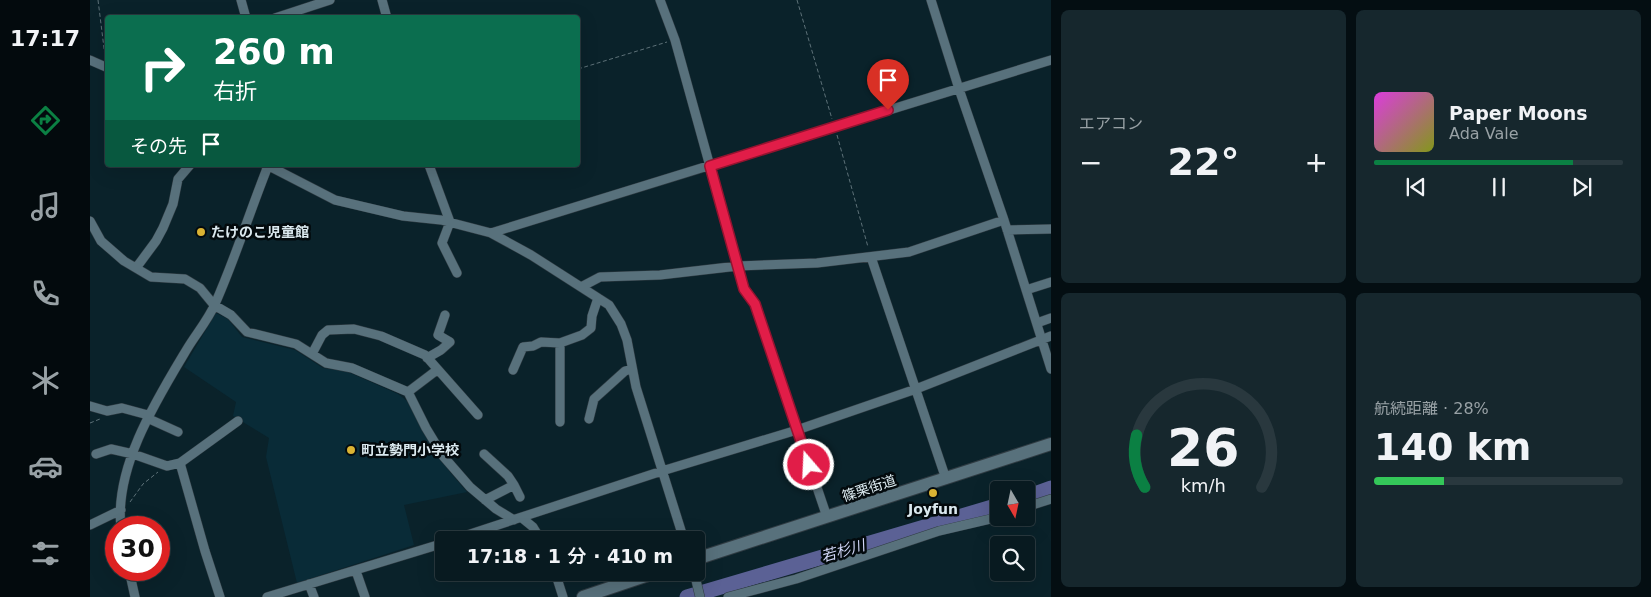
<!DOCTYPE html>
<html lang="ja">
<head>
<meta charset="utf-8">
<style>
  body { margin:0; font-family:"DejaVu Sans","Noto Sans JP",sans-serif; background:#16272d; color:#f1f3f6; height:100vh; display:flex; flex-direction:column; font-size:19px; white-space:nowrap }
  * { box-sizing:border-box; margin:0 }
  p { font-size:16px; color:#98a1a5 }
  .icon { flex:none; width:28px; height:28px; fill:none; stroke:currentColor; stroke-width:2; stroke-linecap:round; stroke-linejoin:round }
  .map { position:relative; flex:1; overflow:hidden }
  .side { display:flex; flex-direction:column; gap:10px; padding:10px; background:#040e12; width:600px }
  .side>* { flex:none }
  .banner { position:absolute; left:15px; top:15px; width:475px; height:152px; border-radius:5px; box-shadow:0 5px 20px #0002,0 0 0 1px #29383e; background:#0b6e4f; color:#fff; overflow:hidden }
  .needle { width:32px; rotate:171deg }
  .tools { position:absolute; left:900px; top:481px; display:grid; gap:10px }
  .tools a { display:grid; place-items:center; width:45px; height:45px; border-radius:5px; background:#081a20; box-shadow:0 5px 20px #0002,0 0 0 1px #29383e; font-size:25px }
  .speed { position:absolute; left:15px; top:516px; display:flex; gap:10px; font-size:25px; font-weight:700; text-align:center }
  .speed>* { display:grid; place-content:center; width:65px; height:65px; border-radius:50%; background:#081a20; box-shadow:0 5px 20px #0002,0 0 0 1px #29383e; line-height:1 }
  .speed .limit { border:8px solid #d22; background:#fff; color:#111 }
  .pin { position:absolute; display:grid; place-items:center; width:42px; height:42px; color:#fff; margin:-51px -21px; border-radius:50% 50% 50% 0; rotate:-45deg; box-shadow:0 0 5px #0007 }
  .pin .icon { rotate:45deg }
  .me { position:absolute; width:55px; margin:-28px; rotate:341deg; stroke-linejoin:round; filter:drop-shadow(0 0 4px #0008) }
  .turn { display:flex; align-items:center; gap:18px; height:105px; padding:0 25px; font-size:22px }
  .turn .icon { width:65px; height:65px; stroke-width:2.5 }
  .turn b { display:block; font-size:35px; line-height:42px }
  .then { display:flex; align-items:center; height:48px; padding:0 25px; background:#0003; gap:10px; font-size:19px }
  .big { font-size:38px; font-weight:600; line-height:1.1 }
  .side .widget { flex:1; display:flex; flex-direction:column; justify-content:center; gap:8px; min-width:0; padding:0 18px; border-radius:8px; background:#16272d }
  .side .dial { align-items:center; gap:0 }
  .dial svg { height:130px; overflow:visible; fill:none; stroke:#29383e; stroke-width:7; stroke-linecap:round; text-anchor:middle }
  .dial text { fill:#f1f3f6; stroke:none }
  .song { display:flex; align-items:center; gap:15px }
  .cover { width:60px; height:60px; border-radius:8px; background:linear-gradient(135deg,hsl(300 70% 55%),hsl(70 70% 35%)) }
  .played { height:5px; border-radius:2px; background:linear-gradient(90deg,#0b8043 80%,#29383e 80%) }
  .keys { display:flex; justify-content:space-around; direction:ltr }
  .heat { display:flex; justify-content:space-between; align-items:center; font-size:28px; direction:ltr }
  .charge { height:8px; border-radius:4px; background:linear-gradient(90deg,#34c759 28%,#29383e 0) }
  .side .tiles { flex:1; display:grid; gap:10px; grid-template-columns:repeat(2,1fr) }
  .trip { position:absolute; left:345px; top:531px; width:270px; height:50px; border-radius:5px; background:#081a20; box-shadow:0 5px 20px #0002,0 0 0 1px #29383e; font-weight:600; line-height:50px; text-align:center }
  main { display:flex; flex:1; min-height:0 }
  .tabs { display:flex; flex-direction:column; width:90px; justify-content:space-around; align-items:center; background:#030a0d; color:#98a1a5 }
  .tabs .icon { width:35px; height:35px }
  .tabs .current { color:#0b8043 }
  .tabs b { font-size:22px; color:#f1f3f6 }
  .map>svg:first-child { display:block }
  .built { fill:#092b37 }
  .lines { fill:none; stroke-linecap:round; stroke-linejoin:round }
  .river { stroke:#5b6195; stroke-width:15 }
  .street-casing { stroke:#303c43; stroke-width:10 }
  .secondary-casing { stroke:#303c43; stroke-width:14 }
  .path { stroke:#5d7178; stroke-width:1; stroke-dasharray:4 2.5; stroke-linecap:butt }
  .street { stroke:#58717c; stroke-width:9 }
  .secondary { stroke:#58717c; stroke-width:12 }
  .route-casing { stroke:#92132f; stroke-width:12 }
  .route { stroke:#e11d48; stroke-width:9 }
  .poi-dot { fill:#dab333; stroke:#030a0d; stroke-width:2 }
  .labels { text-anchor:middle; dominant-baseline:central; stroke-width:5; stroke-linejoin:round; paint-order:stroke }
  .poi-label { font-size:14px; font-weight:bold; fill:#dbe9ef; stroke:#030a0d; text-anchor:start }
  .street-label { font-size:14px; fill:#dbe9ef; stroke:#030a0d }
  .water-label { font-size:15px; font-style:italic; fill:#d1d6f6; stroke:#030a0d }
</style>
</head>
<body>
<main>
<nav class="tabs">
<b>17:17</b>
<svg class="icon current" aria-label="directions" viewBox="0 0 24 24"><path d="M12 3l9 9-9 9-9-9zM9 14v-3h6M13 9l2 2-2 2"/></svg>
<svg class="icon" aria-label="music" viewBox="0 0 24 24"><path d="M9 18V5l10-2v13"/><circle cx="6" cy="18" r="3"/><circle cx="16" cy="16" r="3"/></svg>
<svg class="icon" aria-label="phone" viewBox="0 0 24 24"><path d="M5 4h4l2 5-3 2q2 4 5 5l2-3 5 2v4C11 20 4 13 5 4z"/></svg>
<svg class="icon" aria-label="climate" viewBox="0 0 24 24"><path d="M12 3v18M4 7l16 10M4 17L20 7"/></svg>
<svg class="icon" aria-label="car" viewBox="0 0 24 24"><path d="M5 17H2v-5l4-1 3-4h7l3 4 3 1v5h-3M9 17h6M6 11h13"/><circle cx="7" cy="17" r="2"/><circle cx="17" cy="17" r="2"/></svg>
<svg class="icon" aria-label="filters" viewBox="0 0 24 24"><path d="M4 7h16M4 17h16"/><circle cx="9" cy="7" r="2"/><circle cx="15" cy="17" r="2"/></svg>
</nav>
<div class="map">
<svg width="961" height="597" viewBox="0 0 961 597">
  <rect width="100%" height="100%" fill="#0a222a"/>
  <path class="built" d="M126 313 138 319 152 337 205 350 233 368 256 371 308 394 317 401 341 444 360 472 377 492 314 505 324 545 207 583 176 457 179 438 143 416 146 402 94 367Z"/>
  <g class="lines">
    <path class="river" d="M936 497 961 488
      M597 597 909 505"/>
    <g class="street-casing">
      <path id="street" d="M151 0 156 18
        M292 0 297 18
        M570 0 585 40 654 289 665 304 737 517
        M841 0 869 89 914 220 961 369
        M185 18 240 0
        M0 60 18 68
        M177 165 245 200 313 216 351 220 401 233 441 255 519 305 531 324 537 340 546 387 594 540
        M339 165 360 222 352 243 367 273
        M0 221 11 241 34 261 61 277 95 279 110 288 124 305 141 315 157 332 206 344 236 363 262 368 318 392 336 428 353 456 380 487 406 509 424 520
        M917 230 961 229
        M401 233 961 60
        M781 257 856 479
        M46 268 66 241 73 228 83 204 88 179 100 165
        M491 287 510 277 570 275 648 266 727 263 819 252 914 220
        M936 290 961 282
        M947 323 961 318
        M470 343V422
        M222 354 232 335 238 330 264 329 291 336 335 355 388 415
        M337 358 351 350 360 342 348 335 355 315
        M423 370 433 347 443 346 451 342 470 343 492 335 501 328 502 316 508 298
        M318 392 347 370
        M0 406 17 411 32 408 58 415
        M57 418 88 432
        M499 419 504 399 535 371 542 369
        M6 454 21 449 43 454 77 466 90 463
        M394 454 418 476 424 485 395 500
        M424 485 430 497
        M936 507 961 499
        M432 518 443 527 451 540
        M0 525 31 510
        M31 528C24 467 67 399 97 349 106 334 118 320 125 304 145 259 160 211 178 166
        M362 540 572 471 707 430 826 389 961 336
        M39 570 45 597
        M266 571 275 597
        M465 572 473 597
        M604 572 610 597
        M219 584 224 597
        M130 597 115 551 90 463 148 421
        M177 597 354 543
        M638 597 706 579 849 531 909 517"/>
    </g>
    <g class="secondary-casing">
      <path id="secondary" d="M178 166V165
        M606 559 961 444
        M493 597 567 572"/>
    </g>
    <path class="path" d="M8 0 15 56
      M707 0 742 119
      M488 69 577 42
      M747 135 778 247
      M0 423 10 419
      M40 502 53 484 68 472"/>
    <use href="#street" class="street"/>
    <use href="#secondary" class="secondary"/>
  </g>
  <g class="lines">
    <g class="route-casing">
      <path id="route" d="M719 465 665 304 654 289 620 166 798 110"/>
    </g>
    <use href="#route" class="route"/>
  </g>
  <g class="poi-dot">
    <circle cx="111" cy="232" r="5"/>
    <circle cx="261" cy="450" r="5"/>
    <circle cx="843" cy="493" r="5"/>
  </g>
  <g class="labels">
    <g class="poi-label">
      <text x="121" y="232">たけのこ児童館</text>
      <text x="271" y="450">町立勢門小学校</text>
      <text x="843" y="509" text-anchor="middle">Joyfun</text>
    </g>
    <g class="street-label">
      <text transform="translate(779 488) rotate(-18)">篠栗街道</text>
    </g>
    <g class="water-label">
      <text transform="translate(753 551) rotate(-16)">若杉川</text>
    </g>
  </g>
</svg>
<div class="tools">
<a><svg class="needle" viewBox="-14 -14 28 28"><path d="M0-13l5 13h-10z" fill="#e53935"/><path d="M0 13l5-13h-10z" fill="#98a1a5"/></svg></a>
<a><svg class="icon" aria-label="search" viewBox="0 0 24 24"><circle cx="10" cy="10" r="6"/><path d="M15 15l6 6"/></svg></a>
</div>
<div class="speed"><div class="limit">30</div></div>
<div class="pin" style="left:798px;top:110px;background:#d93025"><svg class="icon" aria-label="arrive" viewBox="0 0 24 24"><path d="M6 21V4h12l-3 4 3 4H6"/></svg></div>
<svg class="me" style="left:719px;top:465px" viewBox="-20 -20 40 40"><circle r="17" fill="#e11d48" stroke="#fff" stroke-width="3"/><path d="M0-11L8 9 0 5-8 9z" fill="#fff"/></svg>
<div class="trip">17:18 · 1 分 · 410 m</div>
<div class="banner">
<div class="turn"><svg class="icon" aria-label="right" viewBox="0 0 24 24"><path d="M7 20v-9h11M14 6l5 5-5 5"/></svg><div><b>260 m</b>右折</div></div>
<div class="then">その先<svg class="icon" aria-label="arrive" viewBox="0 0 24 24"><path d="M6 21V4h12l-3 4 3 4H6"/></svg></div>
</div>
</div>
<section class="side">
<div class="tiles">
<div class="widget"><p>エアコン</p>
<div class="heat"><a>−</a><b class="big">22°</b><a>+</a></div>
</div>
<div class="widget">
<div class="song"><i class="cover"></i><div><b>Paper Moons</b><p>Ada Vale</p></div></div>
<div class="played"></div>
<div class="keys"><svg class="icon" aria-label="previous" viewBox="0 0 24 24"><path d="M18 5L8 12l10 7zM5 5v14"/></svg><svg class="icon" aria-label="pause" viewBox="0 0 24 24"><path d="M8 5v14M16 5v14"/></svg><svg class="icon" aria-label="next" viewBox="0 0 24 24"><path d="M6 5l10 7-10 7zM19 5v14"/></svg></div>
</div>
<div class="widget dial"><svg viewBox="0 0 100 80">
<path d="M14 69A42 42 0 1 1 86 69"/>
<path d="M14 69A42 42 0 0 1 9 37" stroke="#0b8043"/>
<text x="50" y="56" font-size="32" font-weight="700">26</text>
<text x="50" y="72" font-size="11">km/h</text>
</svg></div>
<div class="widget"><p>航続距離 · 28%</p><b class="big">140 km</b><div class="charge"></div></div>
</div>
</section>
</main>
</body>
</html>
